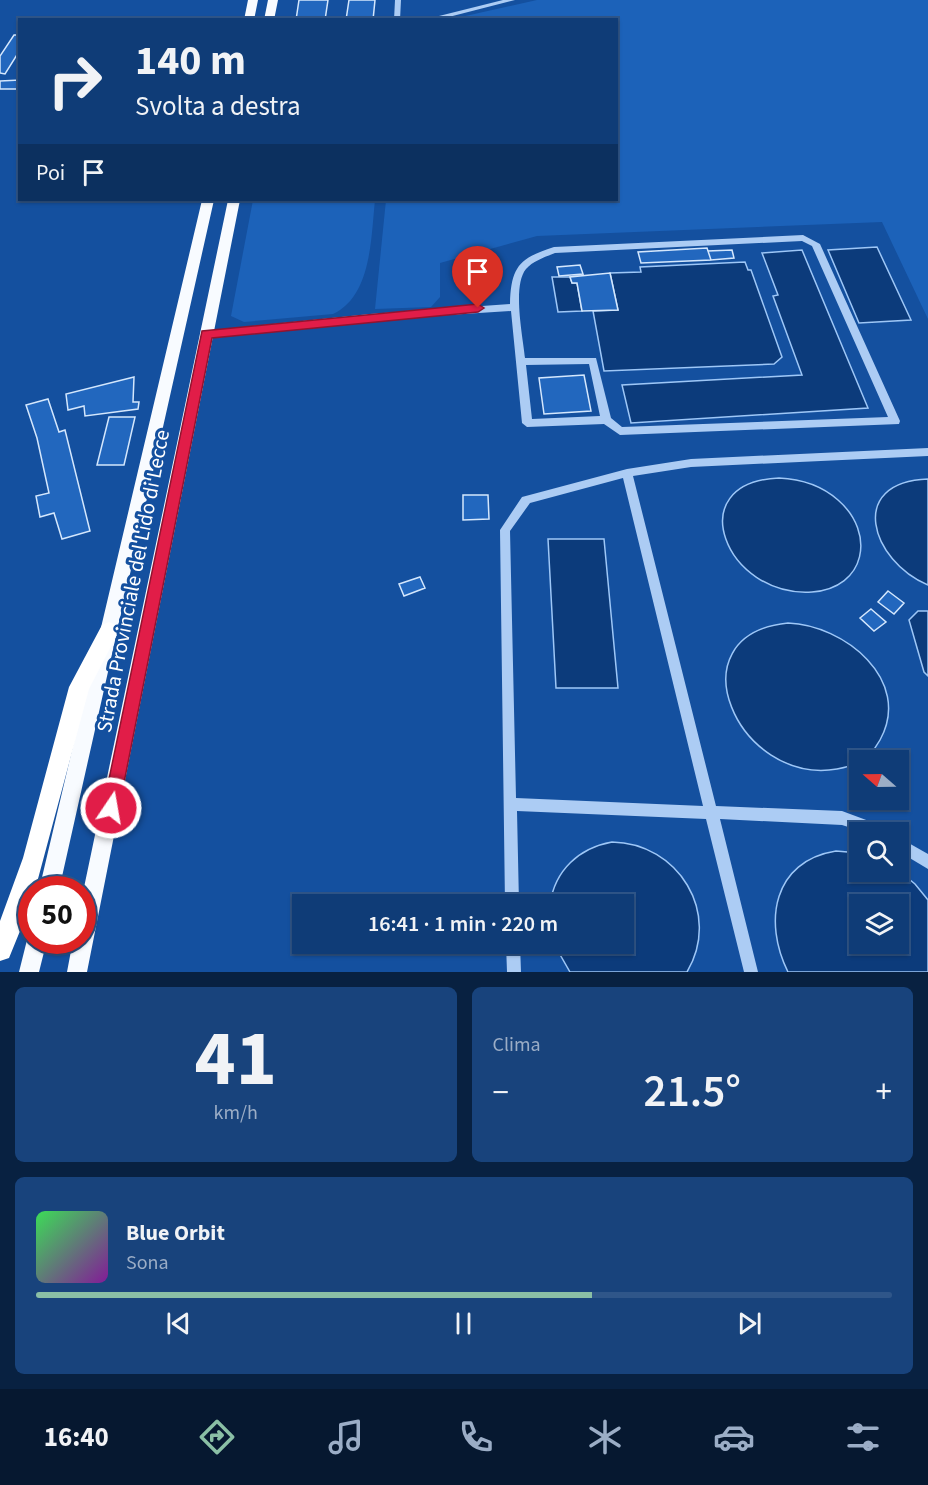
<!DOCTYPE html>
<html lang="it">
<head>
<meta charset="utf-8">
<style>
  body { margin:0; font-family:"Source Sans 3",sans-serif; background:#18437c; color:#f1f3f6; height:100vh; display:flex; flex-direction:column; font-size:22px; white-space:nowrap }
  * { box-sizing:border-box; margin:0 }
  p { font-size:20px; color:#9badc6 }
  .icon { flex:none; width:33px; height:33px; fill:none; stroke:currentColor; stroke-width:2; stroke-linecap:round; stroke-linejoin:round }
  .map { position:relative; height:972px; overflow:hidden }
  .panel { display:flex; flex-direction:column; gap:15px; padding:15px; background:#082141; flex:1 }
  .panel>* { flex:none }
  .guide { position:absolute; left:18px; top:18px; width:600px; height:183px; border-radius:0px; box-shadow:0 2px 4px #0004,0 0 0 2px #2f5689; background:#0f3c77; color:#f1f3f6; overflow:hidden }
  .needle { width:39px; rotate:290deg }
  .tools { position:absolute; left:849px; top:750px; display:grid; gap:12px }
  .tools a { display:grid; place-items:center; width:60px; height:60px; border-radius:0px; background:#0f3c77; box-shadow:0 2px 4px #0004,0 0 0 2px #2f5689; font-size:30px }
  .speed { position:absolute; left:18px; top:876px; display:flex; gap:12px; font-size:30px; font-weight:700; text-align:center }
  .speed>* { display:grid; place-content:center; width:78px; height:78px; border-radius:50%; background:#0f3c77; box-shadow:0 2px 4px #0004,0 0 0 2px #2f5689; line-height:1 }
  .speed .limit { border:9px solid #d22; background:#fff; color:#111 }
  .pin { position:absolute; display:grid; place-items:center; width:51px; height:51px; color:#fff; margin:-62px -26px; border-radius:50% 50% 50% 0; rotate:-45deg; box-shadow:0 0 6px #0007 }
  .pin .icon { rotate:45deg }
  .me { position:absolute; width:66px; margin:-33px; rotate:12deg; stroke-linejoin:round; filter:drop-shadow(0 0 4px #0008) }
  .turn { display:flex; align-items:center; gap:21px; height:126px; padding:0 18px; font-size:27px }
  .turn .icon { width:78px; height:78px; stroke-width:2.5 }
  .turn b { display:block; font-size:42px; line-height:51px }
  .then { display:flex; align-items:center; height:57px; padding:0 18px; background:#0003; gap:12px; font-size:22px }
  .big { font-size:45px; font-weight:600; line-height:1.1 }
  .panel .widget { flex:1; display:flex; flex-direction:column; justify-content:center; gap:9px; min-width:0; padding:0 21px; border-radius:9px; background:#18437c }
  .panel .dial { align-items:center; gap:0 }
  .dial b { font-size:78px; line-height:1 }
  .song { display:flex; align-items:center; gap:18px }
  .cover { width:72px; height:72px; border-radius:9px; background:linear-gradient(135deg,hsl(130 70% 55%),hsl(290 70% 35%)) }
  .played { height:6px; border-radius:3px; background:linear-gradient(90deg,#8abfa5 65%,#2f5689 65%) }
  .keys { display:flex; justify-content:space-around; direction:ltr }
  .heat { display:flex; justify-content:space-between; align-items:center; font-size:33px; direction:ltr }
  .panel .tiles { flex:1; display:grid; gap:15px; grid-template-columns:1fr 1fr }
  .widget:last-child { grid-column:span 2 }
  .trip { position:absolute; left:292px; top:894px; width:342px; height:60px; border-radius:0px; background:#0f3c77; box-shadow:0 2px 4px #0004,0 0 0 2px #2f5689; font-weight:600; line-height:60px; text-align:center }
  .tab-bar { display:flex; height:96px; justify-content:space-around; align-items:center; background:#061830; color:#9badc6 }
  .tab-bar .icon { width:42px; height:42px }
  .tab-bar .selected { color:#8abfa5 }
  .tab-bar b { font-size:27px; color:#f1f3f6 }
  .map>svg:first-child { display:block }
  .green { fill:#1c62b9 }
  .water { fill:#0c3b7b; stroke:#9ec7f7; stroke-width:1.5; fill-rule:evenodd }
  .building { fill:#2267be; stroke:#d4e7fd; stroke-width:1.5 }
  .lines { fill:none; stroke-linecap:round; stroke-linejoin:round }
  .minor { fill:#acccf4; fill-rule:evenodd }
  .major { fill:#f8fbff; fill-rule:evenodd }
  .highway { fill:#fff; fill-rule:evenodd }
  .route { fill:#e11d48; stroke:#92132f; stroke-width:1.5 }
  .labels { text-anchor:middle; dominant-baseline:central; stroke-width:6; stroke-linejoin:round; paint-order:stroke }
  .street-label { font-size:21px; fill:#fff; stroke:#14509f }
</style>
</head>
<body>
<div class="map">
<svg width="928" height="972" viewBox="0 0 928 972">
  <rect width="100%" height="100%" fill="#14509f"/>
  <path class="green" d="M537 0H928V319L882 222 537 236 440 263V297L431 307 375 309 386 200H616V20L452 19Z
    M253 200H375C371 236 372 296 333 314L244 322 231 316Z"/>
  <path class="water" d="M877 247 911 320 859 323 828 250Z
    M802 250 868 408 631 423 622 385 802 375 773 296 778 295 762 253Z
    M745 262 748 270H751L782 357 774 364 604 371 593 311 618 310 610 273 641 272 640 267Z
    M552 277H570L572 283H577L582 311 558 312Z
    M779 478C801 479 821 485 838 500 876 533 866 588 812 592 726 598 679 482 779 478Z
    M928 479V585C871 561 846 482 928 479Z
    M548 539H604L618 688H556Z
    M918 611H928V676L924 672 909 620Z
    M788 623C844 625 913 680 880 740 871 757 855 766 837 769 738 786 671 635 788 623Z
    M612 842C678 843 722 913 687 972H570L554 944H624V904H550C555 870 579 848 612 842Z
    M836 851 859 853 860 872 899 871 915 884 928 900V972H788C763 922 773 861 836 851ZM860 904H898V944H860Z"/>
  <path class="building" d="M299 0H328L325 20H296Z
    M349 0H375L373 20H346Z
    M14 35H20V50L5 74 0 73V56Z
    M20 80V89H0V81Z
    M707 248 711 260 641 263 638 252Z
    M732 250 734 258 711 260 708 251Z
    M580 265 583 274 559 276 557 267Z
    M456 271H473L474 281 457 282Z
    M610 273 618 310 582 311 577 283H572L570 277Z
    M584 375 591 411 544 414 539 378Z
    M134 377 133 402H139L138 409 85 416 84 406 68 410 66 394Z
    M48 399 59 432 65 430 90 531 62 539 54 513 40 517 36 496 49 493 37 438 26 405Z
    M109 417H135L124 465H97Z
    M463 495H488L489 519 463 520Z
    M420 577 425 588 404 596 399 584Z
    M888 591 904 603 894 614 878 602Z
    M871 609 886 622 874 631 860 618Z"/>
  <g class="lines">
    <path class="minor" d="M395 0H401L400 20H394Z
      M503 0H515L437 20H423Z
      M803 235 820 244 900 421 899 424 620 435 604 424 527 427 522 423 511 311 370 320 207 337 202 334 207 331 370 314 510 304C511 267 519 258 554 247ZM802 241 812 246 888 417 622 427 611 418 596 358H525C523 337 512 286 526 269 533 261 545 257 555 253ZM589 364 600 416 532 419 526 365Z
      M928 448V456L691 467 633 476 716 806 842 811 885 827 887 832H864L842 825 720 819 758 972H744L706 819 517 811 519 904H505L500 530 522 497 627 469 691 459ZM623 478 703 806 516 798 510 531 530 503Z
      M898 837 928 854V869L898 851Z
      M506 944H520L521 972H507Z"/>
    <path class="major" d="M248 0H258L254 20H244Z
      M268 0H278L274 20H264Z
      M202 200H214L59 890H39Z
      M228 200H240L87 972H67L73 940H82V897Z
      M32 932V940H47L39 972H19L27 940Z"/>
    <path class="highway" d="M109 622 116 625 119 631 89 689 35 890H32L31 904 9 958 0 961V921L23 858 69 687 102 625Z"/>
  </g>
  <path class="route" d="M478 304 484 308 478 312 212 338 119 808 117 814 111 816 105 814 103 808 202 331Z"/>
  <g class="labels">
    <g class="street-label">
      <text transform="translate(133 581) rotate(-79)">Strada Provinciale del Lido di Lecce</text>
    </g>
  </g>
</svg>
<div class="tools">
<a><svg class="needle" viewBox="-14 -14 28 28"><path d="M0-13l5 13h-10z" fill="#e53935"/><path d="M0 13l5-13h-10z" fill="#9badc6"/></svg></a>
<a><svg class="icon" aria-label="search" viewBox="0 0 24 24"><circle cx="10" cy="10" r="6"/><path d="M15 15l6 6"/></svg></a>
<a><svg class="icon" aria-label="layers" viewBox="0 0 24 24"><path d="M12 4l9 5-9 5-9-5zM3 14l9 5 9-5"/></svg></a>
</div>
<div class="speed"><div class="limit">50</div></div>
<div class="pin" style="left:478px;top:308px;background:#d93025"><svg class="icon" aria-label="arrive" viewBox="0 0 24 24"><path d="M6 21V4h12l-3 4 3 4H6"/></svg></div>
<svg class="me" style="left:111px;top:808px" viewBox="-20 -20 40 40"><circle r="17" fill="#e11d48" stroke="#fff" stroke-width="3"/><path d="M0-11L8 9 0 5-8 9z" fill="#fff"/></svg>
<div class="trip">16:41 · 1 min · 220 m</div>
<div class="guide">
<div class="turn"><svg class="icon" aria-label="right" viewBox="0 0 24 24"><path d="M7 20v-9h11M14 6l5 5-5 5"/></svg><div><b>140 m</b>Svolta a destra</div></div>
<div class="then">Poi<svg class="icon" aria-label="arrive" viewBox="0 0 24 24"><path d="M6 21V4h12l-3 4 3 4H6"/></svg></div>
</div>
</div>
<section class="panel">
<div class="tiles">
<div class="widget dial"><b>41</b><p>km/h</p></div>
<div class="widget"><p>Clima</p>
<div class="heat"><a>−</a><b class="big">21.5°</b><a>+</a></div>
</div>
<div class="widget">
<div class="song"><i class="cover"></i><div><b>Blue Orbit</b><p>Sona</p></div></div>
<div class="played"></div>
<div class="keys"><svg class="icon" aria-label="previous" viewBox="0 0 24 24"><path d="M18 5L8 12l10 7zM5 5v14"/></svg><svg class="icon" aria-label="pause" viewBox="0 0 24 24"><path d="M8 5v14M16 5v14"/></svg><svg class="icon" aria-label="next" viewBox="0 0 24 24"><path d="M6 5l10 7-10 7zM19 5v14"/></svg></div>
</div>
</div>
</section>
<nav class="tab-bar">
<b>16:40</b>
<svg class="icon selected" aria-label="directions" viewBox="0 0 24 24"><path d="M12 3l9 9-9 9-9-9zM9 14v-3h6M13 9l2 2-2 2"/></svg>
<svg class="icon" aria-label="music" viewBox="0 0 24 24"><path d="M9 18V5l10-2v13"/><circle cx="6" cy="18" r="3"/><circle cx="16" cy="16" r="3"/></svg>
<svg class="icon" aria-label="phone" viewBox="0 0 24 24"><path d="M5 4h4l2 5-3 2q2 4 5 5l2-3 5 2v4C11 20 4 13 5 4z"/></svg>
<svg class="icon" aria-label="climate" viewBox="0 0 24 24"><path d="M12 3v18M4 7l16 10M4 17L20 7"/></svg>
<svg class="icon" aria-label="car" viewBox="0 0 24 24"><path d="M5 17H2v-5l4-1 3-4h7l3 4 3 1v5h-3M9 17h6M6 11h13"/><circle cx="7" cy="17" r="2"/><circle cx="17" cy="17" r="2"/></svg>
<svg class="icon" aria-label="filters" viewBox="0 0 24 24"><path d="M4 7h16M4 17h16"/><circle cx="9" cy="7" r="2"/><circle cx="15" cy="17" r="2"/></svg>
</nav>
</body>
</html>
